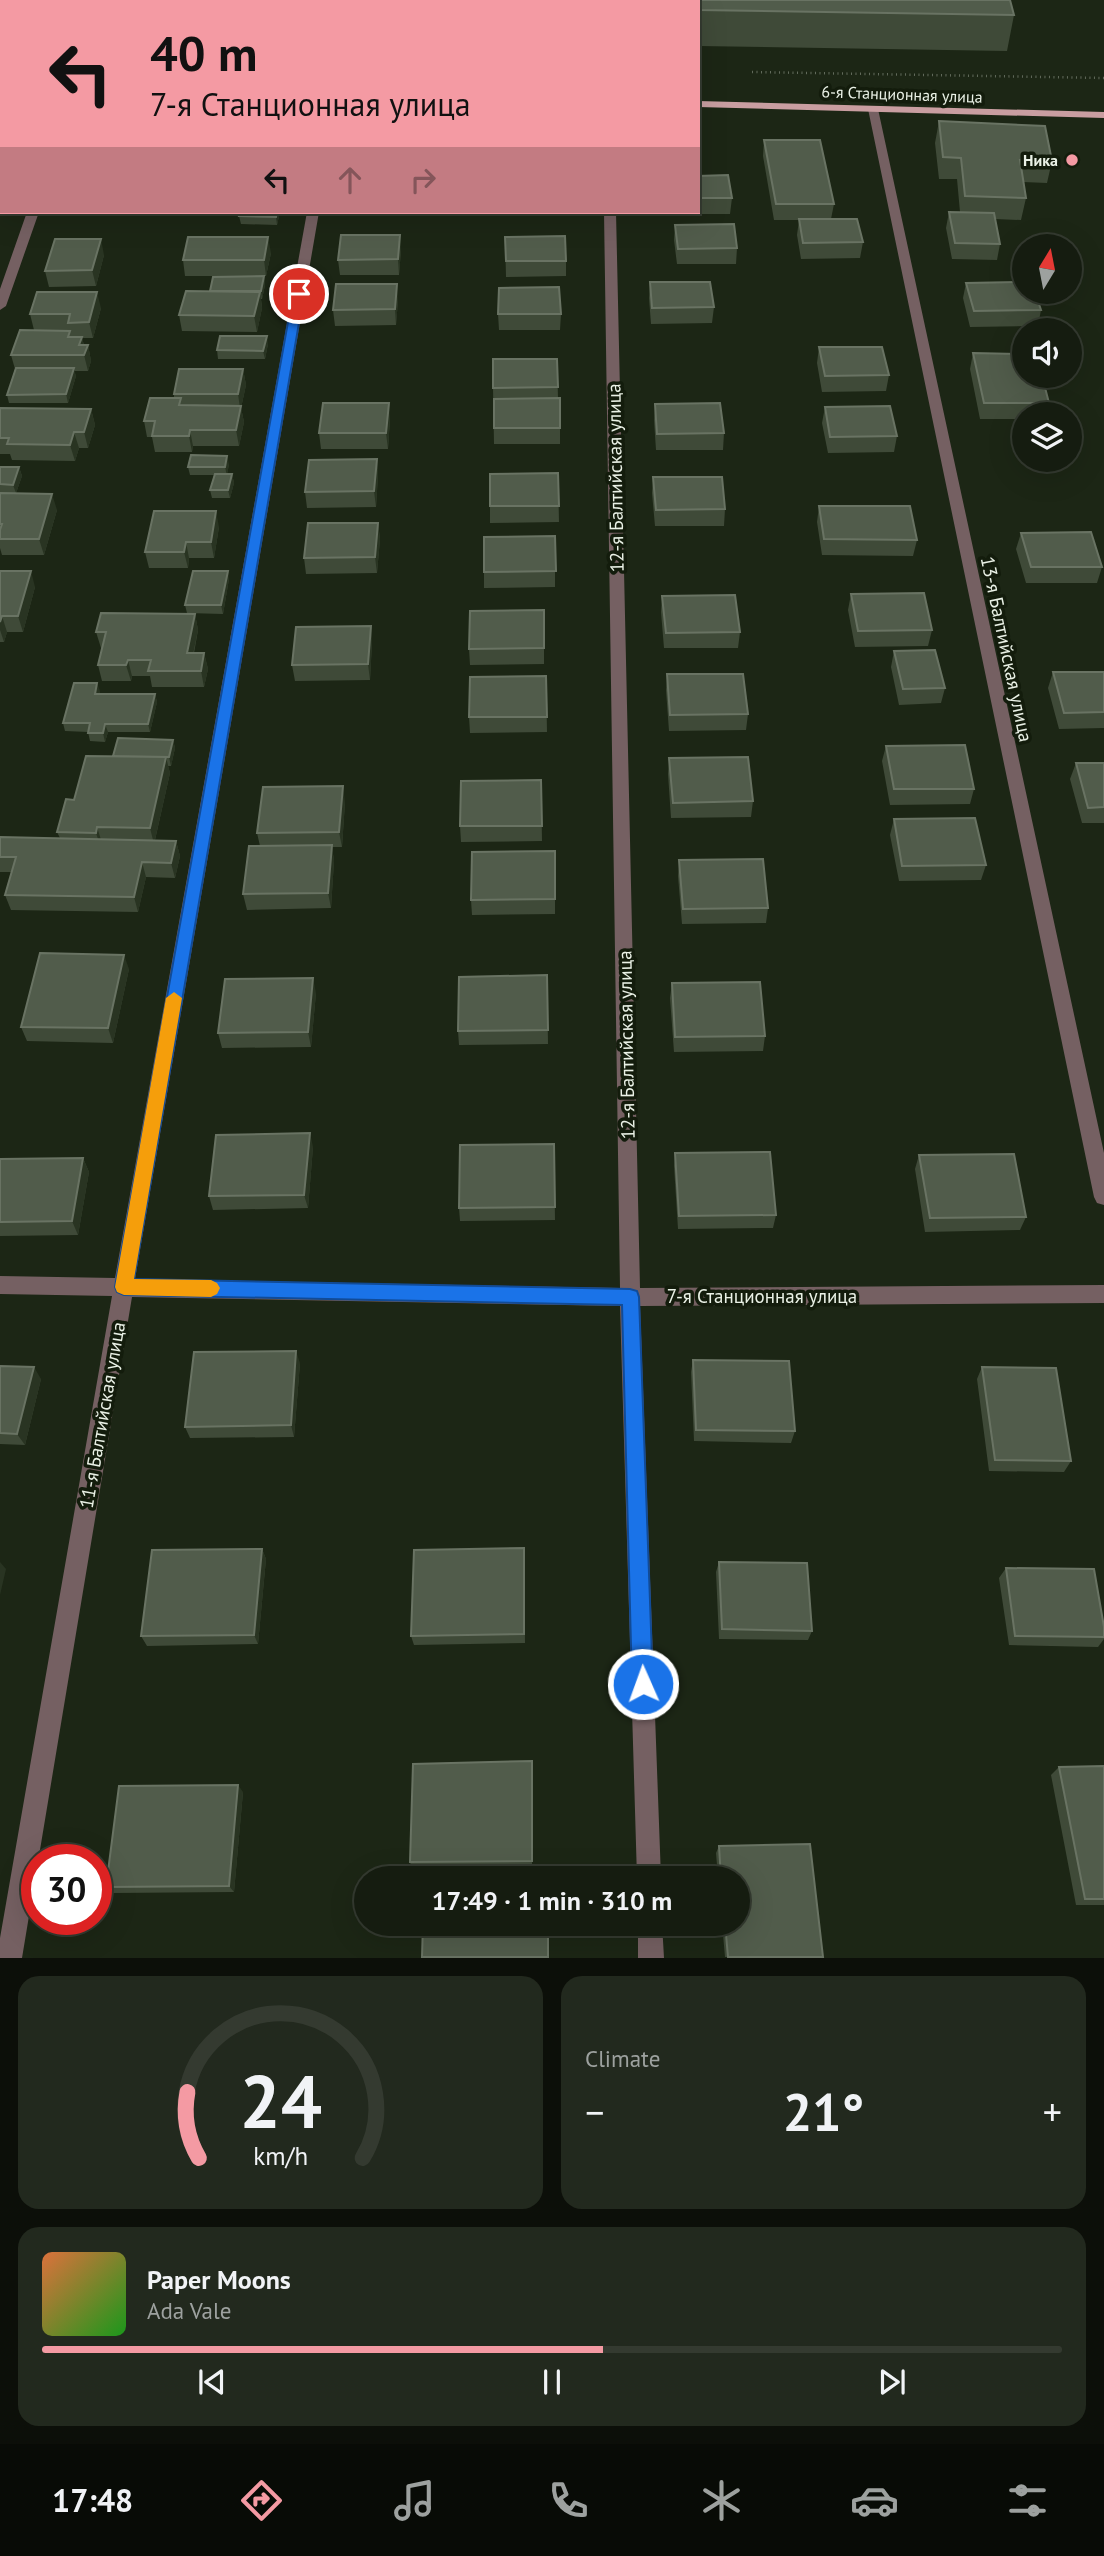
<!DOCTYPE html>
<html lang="en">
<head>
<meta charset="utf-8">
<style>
  body { margin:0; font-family:"PT Sans",sans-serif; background:#22291e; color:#f1f3f6; height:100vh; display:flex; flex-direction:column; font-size:26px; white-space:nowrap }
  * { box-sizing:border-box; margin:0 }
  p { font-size:23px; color:#9da19f }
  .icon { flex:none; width:38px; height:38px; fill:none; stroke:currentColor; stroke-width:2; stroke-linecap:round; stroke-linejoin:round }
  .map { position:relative; height:1958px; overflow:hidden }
  .drawer { display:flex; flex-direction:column; gap:18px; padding:18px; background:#0c0f09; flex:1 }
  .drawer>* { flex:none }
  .hud { position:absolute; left:0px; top:0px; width:700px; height:214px; box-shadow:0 7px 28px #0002,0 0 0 2px #343a30; background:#f49aa3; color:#111; overflow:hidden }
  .needle { width:46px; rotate:10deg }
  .tools { position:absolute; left:1012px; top:234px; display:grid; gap:14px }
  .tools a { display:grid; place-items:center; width:70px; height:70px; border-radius:50%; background:#151c10; box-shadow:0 7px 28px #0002,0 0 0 2px #343a30; font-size:35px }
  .speed { position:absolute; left:21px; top:1844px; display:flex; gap:14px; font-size:35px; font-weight:700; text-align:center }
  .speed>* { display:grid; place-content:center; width:91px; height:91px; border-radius:50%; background:#151c10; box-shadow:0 7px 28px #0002,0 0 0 2px #343a30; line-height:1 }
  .speed .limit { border:10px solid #d22; background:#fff; color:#111 }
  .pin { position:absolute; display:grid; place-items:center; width:60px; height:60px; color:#fff; margin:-30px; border:4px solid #fff; border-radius:50%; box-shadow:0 2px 7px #0007 }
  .me { position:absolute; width:77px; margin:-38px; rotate:358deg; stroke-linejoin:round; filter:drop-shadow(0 0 5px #0008) }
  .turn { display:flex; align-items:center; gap:24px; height:147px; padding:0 35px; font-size:32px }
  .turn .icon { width:91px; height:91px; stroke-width:2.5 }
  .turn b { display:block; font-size:49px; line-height:60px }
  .lanes { display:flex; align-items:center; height:66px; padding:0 35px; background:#0003; justify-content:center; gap:35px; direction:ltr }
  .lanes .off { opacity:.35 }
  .big { font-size:52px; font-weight:600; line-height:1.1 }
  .drawer .card { flex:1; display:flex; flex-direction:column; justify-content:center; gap:10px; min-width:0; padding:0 24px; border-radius:21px; background:#22291e }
  .drawer .dial { align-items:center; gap:0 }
  .dial svg { height:182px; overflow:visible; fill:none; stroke:#343a30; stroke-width:7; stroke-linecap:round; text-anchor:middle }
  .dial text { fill:#f1f3f6; stroke:none }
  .song { display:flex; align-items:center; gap:21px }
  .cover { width:84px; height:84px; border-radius:10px; background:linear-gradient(135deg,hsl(20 70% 55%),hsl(120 70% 35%)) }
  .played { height:7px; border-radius:4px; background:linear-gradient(90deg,#f49aa3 55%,#343a30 55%) }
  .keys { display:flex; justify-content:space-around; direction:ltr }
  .heat { display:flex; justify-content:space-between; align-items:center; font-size:38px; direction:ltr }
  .drawer .tiles { flex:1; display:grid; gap:18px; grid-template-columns:1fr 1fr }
  .card:last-child { grid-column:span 2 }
  .trip { position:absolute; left:354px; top:1866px; width:396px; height:70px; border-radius:35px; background:#151c10; box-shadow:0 7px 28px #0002,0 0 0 2px #343a30; font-weight:600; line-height:70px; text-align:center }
  .tab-bar { display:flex; height:112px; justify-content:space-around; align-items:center; background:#080b06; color:#9da19f }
  .tab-bar .icon { width:49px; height:49px }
  .tab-bar .selected { color:#f49aa3 }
  .tab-bar b { font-size:32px; color:#f1f3f6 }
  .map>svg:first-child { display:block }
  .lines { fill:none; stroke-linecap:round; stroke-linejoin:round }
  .path { stroke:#626b5c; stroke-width:2.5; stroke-dasharray:1 3.5; stroke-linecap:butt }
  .minor { fill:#756062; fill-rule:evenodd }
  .major { fill:#c99ea1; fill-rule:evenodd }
  .wall { fill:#3f4a38 }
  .shaded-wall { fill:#293422 }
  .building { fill:#515c4b; stroke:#697363; stroke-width:2 }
  .route { fill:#1a73e8; stroke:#114b97; stroke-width:2 }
  .slow { fill:#f59e0b }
  .poi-dot { fill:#f49aa3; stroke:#131c0c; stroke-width:2.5 }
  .labels { text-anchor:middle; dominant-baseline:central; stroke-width:7; stroke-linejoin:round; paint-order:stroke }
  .far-street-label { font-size:16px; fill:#eaf1e6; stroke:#131c0c }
  .far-poi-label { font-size:16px; font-weight:bold; fill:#eaf1e6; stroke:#131c0c; text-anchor:end }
  .street-label { font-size:19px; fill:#eaf1e6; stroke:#131c0c }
</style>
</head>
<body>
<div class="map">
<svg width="1104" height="1958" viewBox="0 0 1104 1958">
  <rect width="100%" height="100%" fill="#1c2615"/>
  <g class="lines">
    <path class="path" d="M752 72 1104 78"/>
    <path class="minor" d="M392 0H402V2H392Z
      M466 0H480L465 2Z
      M873 106 878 109 1104 1153V1205L1097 1203 1094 1197 868 109Z
      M27 212H39L6 306 0 310V289Z
      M307 212H319L135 1279 620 1288 604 212H616L640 1288 1104 1285V1303L640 1306 661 1878H637L620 1306 132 1297 22 1958H0V1938L112 1296 0 1294V1276L115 1278Z
      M638 1923H662L664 1958H638Z"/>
    <path class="major" d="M0 89H2V95H0Z
      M698 101 1104 112V118L698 107Z"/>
  </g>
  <path class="wall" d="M0 0H45V2H2V9H0Z
    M313 0H377V2H313Z
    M698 2 1014 15 1007 51 698 46Z
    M0 28H2V57H0Z
    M939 121 1052 161 1047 183 1023 182 1026 198 1021 220 995 219 1000 244 997 260 952 259 946 228 949 212H960L957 179H939L935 143Z
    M764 140 834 204 831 219 863 242 860 258 801 259 797 235 799 220H774L763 156Z
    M698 176 732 198 730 214H673V212H698Z
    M240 212H280L277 225 241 224 239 216Z
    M675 225 737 248 736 264H677L674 240Z
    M505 237 566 261V276L506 277Z
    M401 250 399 275H340L338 260Z
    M271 253 266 276H185L183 260Z
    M104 255 96 286 49 287 45 271Z
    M264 276 265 285 262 299H261L262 308 257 332 182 331 179 315 210 291Z
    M650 282 714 307 712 323 651 324 649 298Z
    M966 283 1041 310 1038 326 970 327 963 298Z
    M398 300 396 325 335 326 333 310Z
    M101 308 93 338H82L84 345H88L91 361 88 371H74L76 376 68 403H9L7 395 15 369 11 355 34 330 30 314Z
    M498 314H561L560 330H499Z
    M268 344 265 359H218L217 350Z
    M819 347 889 375 886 391 822 392 817 363Z
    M973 353 1049 403 1046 415H1024V419H980L970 369Z
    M557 359 558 398H560V444H494L493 388Z
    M243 369 246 385 241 408 244 422 239 446H193L192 452H155L152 437H147L144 421 174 398V394Z
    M655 404 724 433 723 450H656L654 420Z
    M825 407 897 436 894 452 828 453 822 423Z
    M0 408 91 409 95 425 88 448H79L75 461 12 460 10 454H0Z
    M390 419 388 449H321L319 433Z
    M377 459 378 475 376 507 307 508 305 492Z
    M229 464 227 474H232L234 483 230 498H212L210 490 214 475H190L188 467Z
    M0 467H19L22 476 16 493H0Z
    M558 473 559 522 490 523V506Z
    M653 477 725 509 724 526H655L652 493Z
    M0 493 57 510 44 555H2L0 548Z
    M819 506 917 540 913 556 822 555 817 522Z
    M378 523 380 539 377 573 306 574 304 558Z
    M219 527 214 558H189L188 568H149L145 552Z
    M1021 533 1102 567 1097 583H1026L1016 549Z
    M555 536V587L484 588V572Z
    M0 571 35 587 23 632H7L4 642H0Z
    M229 579 223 614 187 613 185 605Z
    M851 594 932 630 928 646 855 647 848 610Z
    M662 596 740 632 738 648H664L661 612Z
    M544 610V664L470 665 469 649Z
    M195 614 198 630 194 653H204L208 669 204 687H152L150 676H132L131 681H102L98 665 102 648H101L96 632Z
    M371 626 372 642 370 680 295 681 292 665Z
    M894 651 945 688 941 703 899 705 891 667Z
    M1053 672H1104V728L1059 729 1048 688Z
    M667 674 748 714 746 730 669 731 666 690Z
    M546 676 547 732 470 733 469 717Z
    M100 691 99 694H155L157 702 150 732H108L105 742 90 741 88 732 65 731 63 723Z
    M173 740 175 748 171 766H168L170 773 155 840 176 841 180 856 175 878 146 877 138 912 11 910 5 895 12 872H0V837L60 838 57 832 74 800 113 756Z
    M886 746 974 789 970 804 890 805 882 761Z
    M669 758 753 801 751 817 671 818 668 774Z
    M1076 763H1104V823H1082L1070 779Z
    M541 780 542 841 461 842 460 826Z
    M345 802 342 847H332L334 861 331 908 247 910 243 894 260 846 257 833Z
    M894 819 986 865 981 880 899 881 890 835Z
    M679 860 768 908 766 923 682 924 678 876Z
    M555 899V914L472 915 471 900Z
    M129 969 113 1043 27 1041 21 1027Z
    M547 975 548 1044 459 1045 458 1031Z
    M672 983 765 1036 763 1051 674 1052 670 998Z
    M316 993 311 1047 222 1048 218 1033Z
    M554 1144 555 1220 460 1221 459 1208Z
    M313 1147 308 1208 213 1210 209 1196Z
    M675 1153 776 1215 773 1228 678 1229 674 1166Z
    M919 1155 1026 1217 1020 1230 925 1232 915 1169Z
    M83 1158 89 1172 78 1235 0 1236V1159Z
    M693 1360 795 1431 791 1443 694 1441 691 1372Z
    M300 1363 294 1437 190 1438 185 1427Z
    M0 1366 41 1379 25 1445 0 1444Z
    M982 1367 1071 1461 1064 1472 989 1471 977 1379Z
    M524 1548 525 1643 414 1645 411 1636Z
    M262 1549 266 1559 258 1644 147 1646 141 1636Z
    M719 1562 812 1631 808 1640 719 1639 716 1572Z
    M1006 1568 1104 1627V1639L1098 1647 1009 1645 999 1578Z
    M532 1761V1867L412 1869 410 1862Z
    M1104 1766V1905H1076L1051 1775 1059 1767Z
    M243 1792 234 1892 113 1893 106 1887Z
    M719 1846 823 1957H725L722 1923H737V1878H718L716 1853Z"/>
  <path class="shaded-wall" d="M277 212H280L277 225 276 217Z
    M400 235 401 250 399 275 398 259Z
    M268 237 271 253 266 276 264 260Z
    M101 239 104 255 96 286 92 270Z
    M264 276 265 285 262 299 261 291Z
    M397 284 398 300 396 325 395 309Z
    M97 292 101 308 93 338 89 322Z
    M260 292 262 308 257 332 254 316Z
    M267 336 268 344 265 359 263 351Z
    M82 337 85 352 88 345 91 361 88 371 84 355 79 345Z
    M74 368 76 376 68 403 66 394Z
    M243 369 246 385 241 408 244 422 239 446 236 430 240 408 238 394Z
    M389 403 390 419 388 449 386 433Z
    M91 409 95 425 88 448 84 432Z
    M190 430 193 446 192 452 189 436Z
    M74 432 79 448 75 461 70 445Z
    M227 456 229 464 227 476 225 467Z
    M377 459 378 475 376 507 374 491Z
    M19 467 22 476 16 493 13 485Z
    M232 474 234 483 230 498 228 490Z
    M52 494 57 510 44 555 39 539Z
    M216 511 219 527 214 558 211 542Z
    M378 523 380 539 377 573 375 557Z
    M186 542 189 558 188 568 184 552Z
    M31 571 35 587 23 632 18 616Z
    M228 571 229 579 223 614 221 605Z
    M195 614 198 630 190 669 187 653Z
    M2 616 7 632 4 642 0 630V622Z
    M371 626 372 642 370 680 368 664Z
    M204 653 208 669 204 687 201 671Z
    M128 660 132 676 131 681 126 665Z
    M97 683 100 691 97 702 95 694Z
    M155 694 157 702 150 732 148 724Z
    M105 724 108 732 105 742 103 733Z
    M173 740 175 748 171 766 169 757Z
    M166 757 170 773 154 844 150 828Z
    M343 786 345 802 342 847 339 832Z
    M97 827 102 843 101 848 96 833Z
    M176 841 180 856 175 878 171 863Z
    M332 845 334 861 331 908 328 893Z
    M142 862 146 877 138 912 134 897Z
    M124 955 129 969 113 1043 108 1028Z
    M313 978 316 993 311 1047 308 1032Z
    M310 1133 313 1147 308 1208 304 1195Z
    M83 1158 89 1172 78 1235 72 1221Z
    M296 1351 300 1363 294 1437 291 1425Z
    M34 1367 41 1379 25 1445 17 1434Z
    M262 1549 266 1559 258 1644 254 1635Z
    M0 1562 6 1569 0 1595Z
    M238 1785 243 1792 234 1892 229 1886Z"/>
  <path class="building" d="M123 0H197L196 2H122Z
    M226 0H289V2H225Z
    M488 0H607V2H488Z
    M607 0H1010L1014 15 698 10V2H607Z
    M0 28H2V42H0Z
    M939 121 1045 126 1052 161 1020 160 1026 198 965 196 961 158 943 157Z
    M764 140H820L834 204H776Z
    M728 175 732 198H698V176Z
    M240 212H277L276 217 239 216Z
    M949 212 994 213 1000 244 955 243Z
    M799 219H857L863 242 803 243Z
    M734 224 737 248 678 249 675 225Z
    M341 235H400L398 259 338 260Z
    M565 236 566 261H506L505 237Z
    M188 237H268L264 260H183Z
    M55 239H101L92 270 45 271Z
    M264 276 261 291H210L213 277Z
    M650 282H710L714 307 652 308Z
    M1024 282V292H1035L1041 310 974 311 966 283Z
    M336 284H397L395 309 333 310Z
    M559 287 561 314H498L499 288Z
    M186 291 260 292 254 316 179 315Z
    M37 292H97L89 322 68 323 70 314H30Z
    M20 330 70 331 68 337H82L79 345H88L84 355H11Z
    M220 336H267L263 351 217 350Z
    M819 347H882L889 375 825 376Z
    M973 353 1024 354V376H1042L1049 403H984Z
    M493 359H557L558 387 493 388Z
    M16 368H74L66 394 7 395Z
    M179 369H243L238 394H174Z
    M150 398H181L179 405 241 406 236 430H190L189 436H152L155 421H144Z
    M560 398V428H494V399Z
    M323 403H389L386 433H319Z
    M720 403 724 433 657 434 655 404Z
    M890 406 897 436 830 437 825 407Z
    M0 408 91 409 84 432H74L70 445 7 444 9 438H0Z
    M191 455 227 456 225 467H188Z
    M377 459 374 491 305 492 309 460Z
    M0 467H19L13 485 0 484Z
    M558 473 559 506H490V474Z
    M215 474H232L228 490H210Z
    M653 477H722L725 509 656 510Z
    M0 493 52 494 39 539H0V530L2 524H0Z
    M819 506H910L917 540 824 539Z
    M154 511H216L211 542H186L184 552H145Z
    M308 523H378L375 557 304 558Z
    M1091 532 1102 567H1031L1021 533Z
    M555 536 556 571 484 572V537Z
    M0 571H31L18 616H2L0 622Z
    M193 571H228L221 605H185Z
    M924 593 932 630 858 631 851 594Z
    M735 595 740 632 666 633 662 596Z
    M544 610V648L469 649 470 611Z
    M101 613 195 614 187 653H204L201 671H148L151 660H128L126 665H98L106 632H96Z
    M371 626 368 664 292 665 296 627Z
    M935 650 945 688 903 689 894 651Z
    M1053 672H1104V712L1064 713Z
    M667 674H743L748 714 670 715Z
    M546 676 547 717H469L470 677Z
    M74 683H97L95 694H155L148 724H105L103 733H88L90 723H63Z
    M118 738 173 740 169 757 113 756Z
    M965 745 974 789H894L886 746Z
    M86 756 166 757 150 828 97 827 96 833 57 832 66 799 74 800Z
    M748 757 753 801 673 803 669 758Z
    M1076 763H1104V807L1088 808Z
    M541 780 542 826H460L461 781Z
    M343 786 339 832 257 833 263 787Z
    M975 818 986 865 902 866 894 819Z
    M0 837 176 841 171 863 142 862 134 897 5 895 16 857H0Z
    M332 845 328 893 243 894 249 846Z
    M555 851V899L471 900 472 852Z
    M763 859 768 908 683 909 679 860Z
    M40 953 124 955 108 1028 21 1027Z
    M547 975 548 1030 458 1031 459 977Z
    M313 978 308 1032 218 1033 225 979Z
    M760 982 765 1036 675 1037 672 983Z
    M310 1133 304 1195 209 1196 216 1135Z
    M554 1144 555 1207 459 1208 460 1145Z
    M770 1152 776 1215 679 1216 675 1153Z
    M1014 1154 1026 1217 930 1218 919 1155Z
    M83 1158 72 1221 0 1222V1159Z
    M296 1351 291 1425 185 1427 194 1352Z
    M693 1360 789 1361 795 1431 696 1430Z
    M0 1366 34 1367 17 1434 0 1433Z
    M982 1367 1056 1368 1071 1461 995 1460Z
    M524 1548V1634L411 1636 414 1550Z
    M262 1549 254 1635 141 1636 152 1550Z
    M719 1562 807 1563 812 1631 722 1629Z
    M1006 1568 1094 1569 1104 1627V1637L1015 1636Z
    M532 1761V1861L410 1862 413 1764Z
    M1104 1766V1899H1085L1059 1767Z
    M238 1785 229 1886 106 1887 119 1786Z
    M810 1844 823 1957H728L725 1923H737V1878H721L719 1846Z
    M423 1923H548V1957H422Z"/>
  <path class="route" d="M299 291 304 294 134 1279 630 1289 637 1291 639 1297 653 1684 650 1692 643 1695 635 1692 632 1684 622 1305 124 1295 117 1292 115 1287 293 294Z"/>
  <path class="slow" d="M174 992 182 998 134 1279 211 1280 217 1283 220 1288 217 1294 211 1297 124 1295 117 1292 115 1287 166 998Z"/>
  <circle class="poi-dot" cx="1072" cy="160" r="7"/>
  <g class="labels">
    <g class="far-street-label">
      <text transform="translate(902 94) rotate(2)">6-я Станционная улица</text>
    </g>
    <g class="far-poi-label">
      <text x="1058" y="160">Ника</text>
    </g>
    <g class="street-label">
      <text transform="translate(615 478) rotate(-91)">12-я Балтийская улица</text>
      <text transform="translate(1007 649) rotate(78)">13-я Балтийская улица</text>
      <text transform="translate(626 1045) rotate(-91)">12-я Балтийская улица</text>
      <text x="762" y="1296">7-я Станционная улица</text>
      <text transform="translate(102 1415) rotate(-80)">11-я Балтийская улица</text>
    </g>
  </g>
</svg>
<div class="tools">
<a><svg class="needle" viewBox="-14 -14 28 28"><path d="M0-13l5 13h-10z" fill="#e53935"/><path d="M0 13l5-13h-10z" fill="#9da19f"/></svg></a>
<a><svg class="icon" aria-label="sound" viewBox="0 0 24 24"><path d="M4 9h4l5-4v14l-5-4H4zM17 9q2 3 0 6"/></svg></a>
<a><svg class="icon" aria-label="layers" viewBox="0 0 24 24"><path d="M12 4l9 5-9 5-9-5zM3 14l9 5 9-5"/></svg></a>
</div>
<div class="speed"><div class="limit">30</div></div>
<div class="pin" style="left:299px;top:294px;background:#d93025"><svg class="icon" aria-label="arrive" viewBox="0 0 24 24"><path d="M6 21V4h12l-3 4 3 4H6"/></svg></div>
<svg class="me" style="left:643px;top:1684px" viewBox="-20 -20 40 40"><circle r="17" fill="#1a73e8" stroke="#fff" stroke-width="3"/><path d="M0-11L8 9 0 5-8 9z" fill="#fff"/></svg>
<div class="trip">17:49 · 1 min · 310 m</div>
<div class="hud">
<div class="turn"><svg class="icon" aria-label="left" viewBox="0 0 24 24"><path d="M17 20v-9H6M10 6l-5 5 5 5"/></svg><div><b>40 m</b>7-я Станционная улица</div></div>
<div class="lanes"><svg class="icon" aria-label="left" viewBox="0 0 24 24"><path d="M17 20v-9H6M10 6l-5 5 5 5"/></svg><svg class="icon off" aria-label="ahead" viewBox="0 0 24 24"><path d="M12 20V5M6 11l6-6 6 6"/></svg><svg class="icon off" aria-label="right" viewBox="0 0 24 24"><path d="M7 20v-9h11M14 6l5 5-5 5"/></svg></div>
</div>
</div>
<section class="drawer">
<div class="tiles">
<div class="card dial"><svg viewBox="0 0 100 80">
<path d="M14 69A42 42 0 1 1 86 69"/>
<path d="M14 69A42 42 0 0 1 9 40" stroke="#f49aa3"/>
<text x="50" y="56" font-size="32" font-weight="700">24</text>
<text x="50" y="72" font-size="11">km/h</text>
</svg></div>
<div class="card"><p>Climate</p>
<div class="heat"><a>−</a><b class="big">21°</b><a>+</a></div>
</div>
<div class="card">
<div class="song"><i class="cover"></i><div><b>Paper Moons</b><p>Ada Vale</p></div></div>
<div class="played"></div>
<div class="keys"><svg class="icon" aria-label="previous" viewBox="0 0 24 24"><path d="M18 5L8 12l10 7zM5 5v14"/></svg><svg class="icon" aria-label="pause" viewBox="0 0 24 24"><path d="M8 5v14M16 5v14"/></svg><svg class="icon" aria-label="next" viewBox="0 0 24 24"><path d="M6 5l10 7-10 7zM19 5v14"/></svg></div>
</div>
</div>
</section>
<nav class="tab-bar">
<b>17:48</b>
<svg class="icon selected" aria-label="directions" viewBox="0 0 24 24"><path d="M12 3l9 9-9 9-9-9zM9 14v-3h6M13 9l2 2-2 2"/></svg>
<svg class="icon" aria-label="music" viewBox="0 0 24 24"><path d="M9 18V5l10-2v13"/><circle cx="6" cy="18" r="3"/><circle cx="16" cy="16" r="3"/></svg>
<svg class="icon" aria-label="phone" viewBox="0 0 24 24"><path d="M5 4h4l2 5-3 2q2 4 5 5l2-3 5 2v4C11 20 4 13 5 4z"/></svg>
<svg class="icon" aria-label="climate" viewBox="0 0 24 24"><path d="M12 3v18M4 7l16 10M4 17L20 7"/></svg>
<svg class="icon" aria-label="car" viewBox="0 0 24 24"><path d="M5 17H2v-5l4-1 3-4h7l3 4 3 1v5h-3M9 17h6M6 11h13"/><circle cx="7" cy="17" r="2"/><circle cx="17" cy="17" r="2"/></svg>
<svg class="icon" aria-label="filters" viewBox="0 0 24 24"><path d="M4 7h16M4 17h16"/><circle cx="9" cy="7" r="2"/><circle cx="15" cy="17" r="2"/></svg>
</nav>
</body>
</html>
